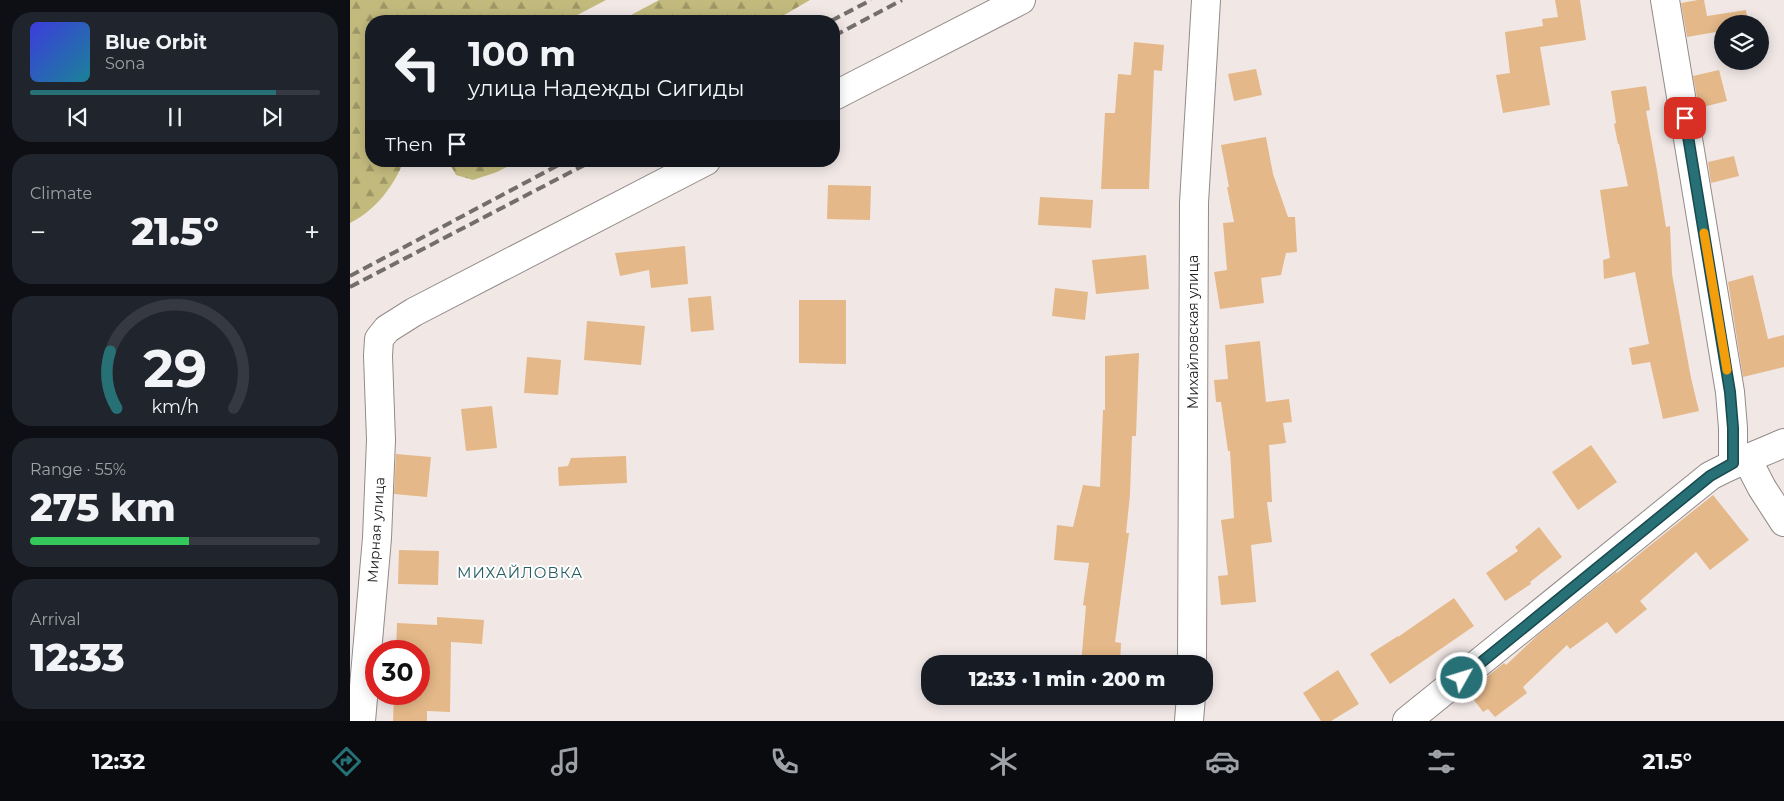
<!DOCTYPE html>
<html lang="en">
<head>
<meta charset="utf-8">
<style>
  body { margin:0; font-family:Montserrat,sans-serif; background:#20242c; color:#f1f3f6; height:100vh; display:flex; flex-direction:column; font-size:19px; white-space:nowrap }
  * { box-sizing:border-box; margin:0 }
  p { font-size:16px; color:#9ea1a6 }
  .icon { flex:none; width:28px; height:28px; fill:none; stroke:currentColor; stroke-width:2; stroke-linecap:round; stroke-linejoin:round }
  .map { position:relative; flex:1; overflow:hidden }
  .drawer { display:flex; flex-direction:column; gap:12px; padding:12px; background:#0d0f14; width:350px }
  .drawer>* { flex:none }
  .top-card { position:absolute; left:15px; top:15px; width:475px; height:152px; border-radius:20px; box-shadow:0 2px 12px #0003; background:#171b24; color:#f1f3f6; overflow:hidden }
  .controls { position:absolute; left:1364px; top:15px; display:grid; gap:10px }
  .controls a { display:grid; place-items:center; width:55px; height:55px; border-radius:50%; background:#171b24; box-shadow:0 2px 12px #0003; font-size:25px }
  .speed { position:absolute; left:15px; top:640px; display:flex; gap:10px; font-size:25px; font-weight:700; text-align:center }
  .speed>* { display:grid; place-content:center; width:65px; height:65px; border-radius:50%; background:#171b24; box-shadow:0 2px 12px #0003; line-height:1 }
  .speed .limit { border:8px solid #d22; background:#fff; color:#111 }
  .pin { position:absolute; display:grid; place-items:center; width:42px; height:42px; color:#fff; margin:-21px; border-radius:10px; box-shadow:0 2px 8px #0006 }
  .me { position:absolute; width:55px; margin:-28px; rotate:51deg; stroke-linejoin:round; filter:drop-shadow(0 0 4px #0008) }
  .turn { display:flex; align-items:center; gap:18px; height:105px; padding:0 20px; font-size:22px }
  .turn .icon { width:65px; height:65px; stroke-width:2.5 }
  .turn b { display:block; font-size:35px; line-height:42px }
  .then { display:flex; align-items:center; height:48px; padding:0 20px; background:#0003; gap:10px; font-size:19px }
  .big { font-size:38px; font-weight:800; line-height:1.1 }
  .drawer .tile { flex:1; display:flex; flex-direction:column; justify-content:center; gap:8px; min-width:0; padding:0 18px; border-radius:20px; background:#20242c }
  .drawer .dial { align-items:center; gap:0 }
  .dial svg { height:130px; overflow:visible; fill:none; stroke:#363941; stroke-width:7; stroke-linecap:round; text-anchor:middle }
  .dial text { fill:#f1f3f6; stroke:none }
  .song { display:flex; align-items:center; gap:15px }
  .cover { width:60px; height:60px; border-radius:8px; background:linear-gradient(135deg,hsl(240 70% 55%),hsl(190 70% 35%)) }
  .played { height:5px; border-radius:2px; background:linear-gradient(90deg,#267076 85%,#363941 85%) }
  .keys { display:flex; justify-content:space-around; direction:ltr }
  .heat { display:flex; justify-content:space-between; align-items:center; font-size:28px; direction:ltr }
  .charge { height:8px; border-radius:4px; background:linear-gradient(90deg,#34c759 55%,#363941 0) }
  .trip { position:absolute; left:571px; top:655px; width:292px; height:50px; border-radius:20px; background:#171b24; box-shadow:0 2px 12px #0003; font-weight:800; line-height:50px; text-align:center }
  .menu { display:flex; height:80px; justify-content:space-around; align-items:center; background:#090b0e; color:#9ea1a6 }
  .menu .icon { width:35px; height:35px }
  .menu .selected { color:#267076 }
  .menu b { font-size:22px; color:#f1f3f6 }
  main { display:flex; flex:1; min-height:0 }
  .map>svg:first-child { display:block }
  .forest { fill:url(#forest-firs) }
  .building { fill:#e4b888 }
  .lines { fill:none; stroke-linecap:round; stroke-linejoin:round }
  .minor-casing { stroke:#938b88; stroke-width:30 }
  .minor { stroke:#fff; stroke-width:28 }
  .rail { stroke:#736d6c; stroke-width:4; stroke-dasharray:10 5; stroke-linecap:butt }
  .route-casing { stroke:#19494d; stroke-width:12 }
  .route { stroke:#267076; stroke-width:9 }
  .slow { stroke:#f59e0b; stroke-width:9 }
  .labels { text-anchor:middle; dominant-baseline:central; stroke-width:4; stroke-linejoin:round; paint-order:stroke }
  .street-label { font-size:14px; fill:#252221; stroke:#fff }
  .neighbourhood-label { font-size:15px; letter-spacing:1px; fill:#255f64; stroke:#fff }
</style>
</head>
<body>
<main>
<section class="drawer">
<div class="tile">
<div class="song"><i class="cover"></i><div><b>Blue Orbit</b><p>Sona</p></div></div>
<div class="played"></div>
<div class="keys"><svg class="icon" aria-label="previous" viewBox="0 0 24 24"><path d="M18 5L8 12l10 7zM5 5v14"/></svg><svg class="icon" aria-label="pause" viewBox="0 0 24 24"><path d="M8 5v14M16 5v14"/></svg><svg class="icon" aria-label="next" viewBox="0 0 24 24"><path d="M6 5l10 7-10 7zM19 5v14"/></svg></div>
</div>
<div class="tile"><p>Climate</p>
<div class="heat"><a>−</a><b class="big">21.5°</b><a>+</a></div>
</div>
<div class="tile dial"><svg viewBox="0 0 100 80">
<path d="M14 69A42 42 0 1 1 86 69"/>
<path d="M14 69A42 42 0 0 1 10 34" stroke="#267076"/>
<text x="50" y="56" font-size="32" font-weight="700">29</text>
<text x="50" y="72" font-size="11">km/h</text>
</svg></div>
<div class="tile"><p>Range · 55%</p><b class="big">275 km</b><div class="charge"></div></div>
<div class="tile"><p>Arrival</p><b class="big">12:33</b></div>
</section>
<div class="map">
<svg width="1434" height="721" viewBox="0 0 1434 721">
  <defs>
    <pattern id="forest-firs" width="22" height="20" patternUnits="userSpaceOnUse" patternTransform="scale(1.25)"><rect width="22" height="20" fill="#c2ba7d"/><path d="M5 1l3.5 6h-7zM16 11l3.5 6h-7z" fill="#9d9766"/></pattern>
  </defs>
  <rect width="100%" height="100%" fill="#f1e8e6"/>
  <path class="forest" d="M0 0H256L216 21H21V161H54C43 187 26 210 0 223Z
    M309 0H460L424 21H270Z
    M98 161H168L147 172 123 180 106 175Z"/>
  <path class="building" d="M1205 0H1230L1236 40 1190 47 1200 105 1153 113 1146 75 1160 73 1155 32 1193 26 1192 19 1208 17Z
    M1348 0H1354L1357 16 1396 10 1398 24H1372V31L1337 37 1331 3Z
    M784 42 814 45 812 71 804 70 799 189H751L755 113H765L768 74 781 75Z
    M906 69 912 95 884 101 878 74Z
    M1369 70 1377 101 1349 108 1343 76Z
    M1296 86 1300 110 1296 111 1307 171 1316 227 1320 226 1322 274 1341 378 1349 411 1313 419 1300 362 1282 365 1279 348 1299 344 1285 272 1254 279 1253 260 1260 258 1250 190 1278 186 1269 144H1268L1264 124 1266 123 1261 91Z
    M916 137 923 174 938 217H945L947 252 936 253 931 275 911 278 914 303 870 309 864 272 877 270 873 223 884 222 877 187H879L871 145Z
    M1384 156 1389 176 1361 183 1358 162Z
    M478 185 521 186 520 220 477 219Z
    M690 197 743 200 741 228 688 225Z
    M335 246 338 284 301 288 299 270 270 276 265 253Z
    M796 255 799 289 746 294 742 260Z
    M1403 275 1418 339 1434 335V367L1393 377 1378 282Z
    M705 288 738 292 735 320 702 316Z
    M361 296 364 330 341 332 338 298Z
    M449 300H496V364L449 363Z
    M237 321 295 326 291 365 234 360Z
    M910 341 916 402 939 399 942 422 933 423 936 443 919 445 922 502H917L922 542 901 545 906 602 871 605 868 576 878 575 871 520 884 518 880 451H878L871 402H866L864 380 878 379 875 345Z
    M789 353 786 436H782L780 495 776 533H779L765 642 771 643 770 664H731L736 606 733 605 739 563 704 560 707 525 723 527 733 485 750 487 753 410H755V356Z
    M177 357 211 360 208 395 174 393Z
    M142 406 147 448 116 451 111 409Z
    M1241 445 1267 482 1228 510 1202 472Z
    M46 454 81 457 77 497 44 494Z
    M276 456 277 483 209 486 208 467 218 466 221 458Z
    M1363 495 1399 540 1360 570 1346 552 1290 601 1297 609 1266 634 1257 622 1220 649 1217 645 1173 687 1177 693 1145 717 1138 709 1133 712 1121 696 1126 692 1123 688 1154 663 1156 665 1189 634 1266 572 1267 573 1293 551Z
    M1189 527 1212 557 1180 582 1181 584 1155 601 1136 573 1168 551 1165 547Z
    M49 550 89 551 88 585 48 584Z
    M1104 598 1124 626 1040 684 1020 654 1048 636V637Z
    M87 617 134 620 132 644 101 642 100 712 77 711V721H43L44 695 69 696V651H46L47 623 87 625Z
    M988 670 1009 704 981 721H971L953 693Z"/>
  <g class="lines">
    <g class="minor-casing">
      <path id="minor" d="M1315 0 1380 392 1383 428V463
        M484 96 671 0
        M1397 459 1412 488 1434 522
        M842 664 844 203 856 0
        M11 721 27 538 31 440 28 356 29 339 37 329 64 312 356 161
        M839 721 841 696
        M1057 721 1360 476C1384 463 1409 454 1434 443"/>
    </g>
    <use href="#minor" class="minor"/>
    <path class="rail" d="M481 21 521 0
      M484 36 552 0
      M0 276 216 161
      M0 287 242 161"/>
  </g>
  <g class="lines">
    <g class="route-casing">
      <path id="route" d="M1112 678 1360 476 1383 463V428L1380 392 1335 118"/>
    </g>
    <use href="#route" class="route"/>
    <path class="slow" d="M1354 233 1377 370"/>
  </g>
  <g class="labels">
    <g class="street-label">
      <text transform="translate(843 332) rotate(-90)">Михайловская улица</text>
      <text transform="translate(26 530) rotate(-86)">Мирная улица</text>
    </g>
    <g class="neighbourhood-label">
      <text x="170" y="572">МИХАЙЛОВКА</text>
    </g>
  </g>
</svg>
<div class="controls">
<a><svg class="icon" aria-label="layers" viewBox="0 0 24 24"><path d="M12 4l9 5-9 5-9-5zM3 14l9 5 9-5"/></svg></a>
</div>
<div class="speed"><div class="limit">30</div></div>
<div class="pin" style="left:1335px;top:118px;background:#d93025"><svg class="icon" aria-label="arrive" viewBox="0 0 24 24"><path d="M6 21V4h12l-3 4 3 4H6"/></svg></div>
<svg class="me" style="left:1112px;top:678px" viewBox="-20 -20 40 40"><circle r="17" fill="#267076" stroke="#fff" stroke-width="3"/><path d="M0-11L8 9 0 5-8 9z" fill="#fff"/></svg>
<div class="trip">12:33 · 1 min · 200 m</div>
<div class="top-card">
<div class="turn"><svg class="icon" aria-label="left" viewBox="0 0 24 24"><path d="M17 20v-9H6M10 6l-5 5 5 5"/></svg><div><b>100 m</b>улица Надежды Сигиды</div></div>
<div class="then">Then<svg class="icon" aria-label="arrive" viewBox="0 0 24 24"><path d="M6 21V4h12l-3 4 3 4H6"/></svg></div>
</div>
</div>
</main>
<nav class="menu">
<b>12:32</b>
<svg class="icon selected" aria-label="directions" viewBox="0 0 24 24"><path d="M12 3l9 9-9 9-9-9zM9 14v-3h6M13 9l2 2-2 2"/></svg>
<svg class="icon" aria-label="music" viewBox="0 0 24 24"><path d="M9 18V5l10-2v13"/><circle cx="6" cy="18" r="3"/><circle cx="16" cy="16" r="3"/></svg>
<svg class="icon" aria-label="phone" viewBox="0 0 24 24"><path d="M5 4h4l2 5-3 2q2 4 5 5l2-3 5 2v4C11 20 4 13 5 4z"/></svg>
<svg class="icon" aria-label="climate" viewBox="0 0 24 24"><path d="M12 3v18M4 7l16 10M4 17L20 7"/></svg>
<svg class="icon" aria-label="car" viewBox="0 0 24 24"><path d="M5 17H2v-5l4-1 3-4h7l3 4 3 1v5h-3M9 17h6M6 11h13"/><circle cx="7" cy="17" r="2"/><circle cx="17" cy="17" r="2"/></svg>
<svg class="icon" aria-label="filters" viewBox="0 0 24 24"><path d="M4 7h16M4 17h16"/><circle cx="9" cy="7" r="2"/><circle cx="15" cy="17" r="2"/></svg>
<b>21.5°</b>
</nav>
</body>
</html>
